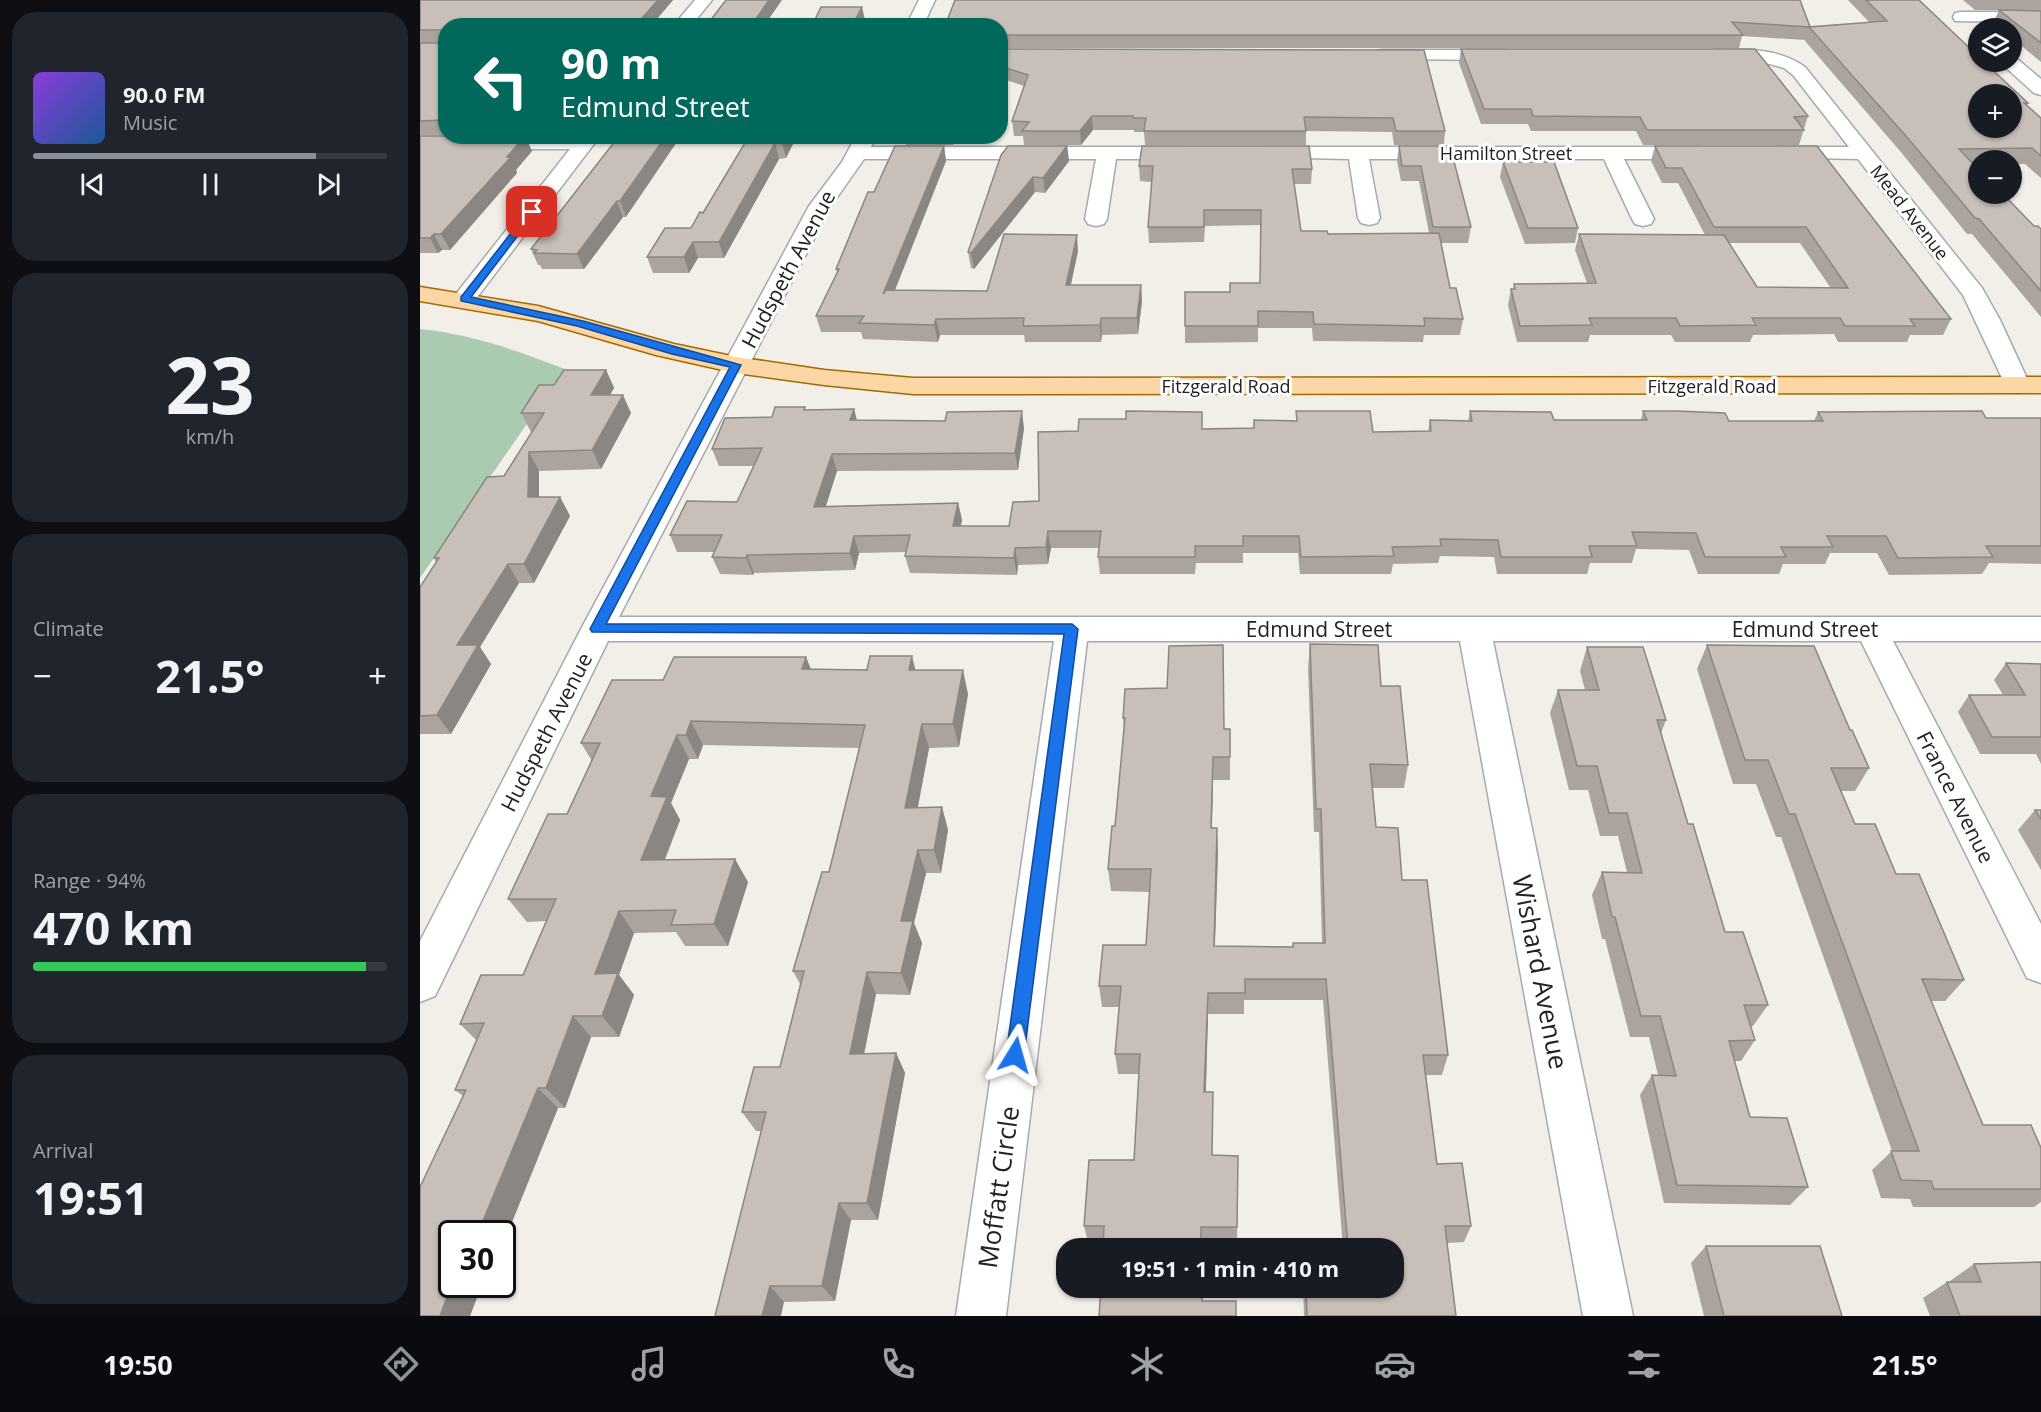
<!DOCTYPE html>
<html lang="en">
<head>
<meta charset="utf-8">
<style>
  body { margin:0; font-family:"Open Sans",sans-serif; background:#20242c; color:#f1f3f6; height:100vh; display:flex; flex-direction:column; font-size:22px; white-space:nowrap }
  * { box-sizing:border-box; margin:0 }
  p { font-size:20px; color:#9ea1a6 }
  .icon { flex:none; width:33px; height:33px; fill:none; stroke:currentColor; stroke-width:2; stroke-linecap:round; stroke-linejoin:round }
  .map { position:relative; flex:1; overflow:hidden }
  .panel { display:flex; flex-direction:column; gap:12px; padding:12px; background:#0d0f14; width:420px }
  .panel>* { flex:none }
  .top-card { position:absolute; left:18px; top:18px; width:570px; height:126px; border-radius:24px; box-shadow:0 2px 4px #0004; background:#00695c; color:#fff; overflow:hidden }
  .buttons { position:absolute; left:1548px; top:18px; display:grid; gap:12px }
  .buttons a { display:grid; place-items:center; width:54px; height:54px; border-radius:50%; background:#171b24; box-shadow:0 2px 4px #0004; font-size:30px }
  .speed { position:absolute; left:18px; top:1220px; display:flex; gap:12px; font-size:30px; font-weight:700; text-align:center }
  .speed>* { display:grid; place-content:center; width:78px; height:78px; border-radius:50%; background:#171b24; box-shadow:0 2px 4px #0004; line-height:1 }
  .speed .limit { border:3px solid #111; border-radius:9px; background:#fff; color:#111 }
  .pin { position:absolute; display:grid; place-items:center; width:51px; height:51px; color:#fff; margin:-26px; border-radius:12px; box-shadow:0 3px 9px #0006 }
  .me { position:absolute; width:66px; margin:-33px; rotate:8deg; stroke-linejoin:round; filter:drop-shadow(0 0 4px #0008) }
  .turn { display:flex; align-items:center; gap:21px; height:126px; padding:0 24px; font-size:27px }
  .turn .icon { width:78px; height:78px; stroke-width:2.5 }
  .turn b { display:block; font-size:42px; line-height:51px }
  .big { font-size:45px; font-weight:700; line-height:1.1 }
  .panel .widget { flex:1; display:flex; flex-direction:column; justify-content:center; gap:9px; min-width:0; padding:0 21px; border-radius:24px; background:#20242c }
  .panel .dial { align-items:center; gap:0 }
  .dial b { font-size:78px; line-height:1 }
  .song { display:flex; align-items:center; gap:18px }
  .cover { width:72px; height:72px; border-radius:9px; background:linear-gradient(135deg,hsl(270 70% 55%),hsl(210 70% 35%)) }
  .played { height:6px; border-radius:3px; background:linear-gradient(90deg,#8c9099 80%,#363941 80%) }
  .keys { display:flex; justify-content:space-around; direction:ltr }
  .heat { display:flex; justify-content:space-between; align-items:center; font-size:33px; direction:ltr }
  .charge { height:9px; border-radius:4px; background:linear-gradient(90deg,#34c759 94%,#363941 0) }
  .trip { position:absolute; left:636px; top:1238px; width:348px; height:60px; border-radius:24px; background:#171b24; box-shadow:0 2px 4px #0004; font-weight:700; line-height:60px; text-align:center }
  .tabs { display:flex; height:96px; justify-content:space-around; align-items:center; background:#090b0e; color:#9ea1a6 }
  .tabs .icon { width:42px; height:42px }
  .tabs .on { color:#8c9099 }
  .tabs b { font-size:27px; color:#f1f3f6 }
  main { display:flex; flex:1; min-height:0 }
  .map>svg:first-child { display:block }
  .cemetery { fill:#aacbaf }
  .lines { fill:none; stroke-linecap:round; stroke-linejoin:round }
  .minor-casing { stroke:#a9a9a9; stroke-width:3 }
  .major-casing { stroke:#a06b00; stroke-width:3 }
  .minor { fill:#fff; fill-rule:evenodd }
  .major { fill:#fcd6a4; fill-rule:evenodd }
  .wall { fill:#aba49e; fill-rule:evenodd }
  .shaded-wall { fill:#8b8681 }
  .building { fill:#c7bfb8; stroke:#8b8681; stroke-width:1.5; fill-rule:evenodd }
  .route { fill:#1a73e8; stroke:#114b97; stroke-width:1.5 }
  .labels { text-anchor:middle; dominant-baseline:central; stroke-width:6; stroke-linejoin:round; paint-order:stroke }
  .far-street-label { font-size:18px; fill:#222; stroke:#fff }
  .street-label { font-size:21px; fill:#222; stroke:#fff }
  .near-street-label { font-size:26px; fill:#222; stroke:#fff }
</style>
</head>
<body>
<main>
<section class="panel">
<div class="widget">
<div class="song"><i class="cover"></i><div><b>90.0 FM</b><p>Music</p></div></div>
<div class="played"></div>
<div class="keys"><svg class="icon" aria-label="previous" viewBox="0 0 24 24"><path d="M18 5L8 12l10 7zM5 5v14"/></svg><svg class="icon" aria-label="pause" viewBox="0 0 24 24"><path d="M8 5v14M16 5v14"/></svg><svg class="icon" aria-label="next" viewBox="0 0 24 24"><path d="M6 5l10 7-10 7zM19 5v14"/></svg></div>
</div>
<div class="widget dial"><b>23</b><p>km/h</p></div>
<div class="widget"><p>Climate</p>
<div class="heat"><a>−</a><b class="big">21.5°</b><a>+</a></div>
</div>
<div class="widget"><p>Range · 94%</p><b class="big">470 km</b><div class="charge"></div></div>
<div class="widget"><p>Arrival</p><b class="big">19:51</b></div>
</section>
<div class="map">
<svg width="1621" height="1316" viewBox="0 0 1621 1316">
  <rect width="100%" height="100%" fill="#f2efe9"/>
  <path class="cemetery" d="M0 329C50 334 99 351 145 369L0 578Z"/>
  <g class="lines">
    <g class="minor-casing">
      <path id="minor" d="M275 0H292L271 26H253Z
        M499 0H515L503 26H486Z
        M1541 12H1621V22L1535 21 1533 17 1535 13Z
        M962 50H1084L1090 51 1093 55 1090 59 1084 60 956 59 953 55 956 51Z
        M1295 50C1327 49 1358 48 1385 67L1562 288 1580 320 1610 385 1606 391 1597 393 1588 391 1543 295 1438 159 1352 157 1349 153 1352 149 1359 147H1429L1373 75 1364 68 1339 61 1289 59 1286 55 1289 51Z
        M1592 57 1596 58 1621 79V95L1614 93 1584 66 1581 62H1592Z
        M180 136 52 304 44 306 36 304 32 299 36 294 150 149H0V137Z
        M436 136H456L451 147H764L771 149 774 153 771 157 764 159H696L687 219 684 224 676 226 668 224 665 219 676 159H444L411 206 199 617H1621V641H1473L1621 924V983L1607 978 1441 641H1073L1213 1316H1163L1040 641H667L586 1316H536L634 641H188L15 996 0 1002V941L161 629 389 206 422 162Z
        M846 147H1277L1284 149 1287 153 1284 157 1277 159H1204L1234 219 1231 224 1223 226 1215 224 1212 219 1184 159H949L960 218 957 223 949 225 941 223 938 218 929 159 839 157 836 153 839 149Z"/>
    </g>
    <g class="major-casing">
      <path id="major" d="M0 287 118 306 254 344 316 357 404 370 493 378 1621 377V393L493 394 404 385 316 373 236 355 118 321 0 301Z"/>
    </g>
    <use href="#minor" class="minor"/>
    <use href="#major" class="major"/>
  </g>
  <path class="wall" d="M0 0H253L231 26H26V135H0Z
    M1380 0 1390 27 1450 23 1428 0H1499L1608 103 1607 106 1621 118V178L1605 164H1592V160H1558V164H1553L1614 226 1621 229V317L1552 234H1547L1480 151 1385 41V40L1322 36 1319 48H580V26Z
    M1543 0H1621V10H1555Z
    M1579 10 1621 11V62L1592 38V28H1579L1573 24Z
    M580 49 1004 50 1025 131 1024 145H974L972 132 886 131V145H725L724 132H714V130H673L661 145H604L603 136H594L592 121 604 86 580 78Z
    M1041 49 1388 116 1379 145H1223L1216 131H1111L1108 124H1061L1039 63Z
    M0 136 112 151 96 170 97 173 30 250H22L18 253H0Z
    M199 136 206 217H203L164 269H122L120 265H118L111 249Z
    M323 136H377L366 158 359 159 304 258H278L269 273H233L227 257 271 228 283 213 325 144Z
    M484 136H536L533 145H486Z
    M524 146 526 161 475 290 567 291 658 251 651 285H721L722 301 718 334 682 335 681 342H605L604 335H520L518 342 443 339 441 332H401L396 316 417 272 416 269 454 192Z
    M647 146 649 161 625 193 615 192 554 269 551 268 548 252 581 155Z
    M979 146H1030L1051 227 1048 243H1021L1030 288 1043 319 1040 335H1004L1003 342 893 341 892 328H838V342L765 343V326L810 292 840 283V225L785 226 784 242 729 243 728 227 732 182 720 181 719 166 892 169 891 184H874L881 231 908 234 1009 233 999 181H981L977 161Z
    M1235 146H1397L1531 319 1523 335H1490L1487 342H1418L1414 334 1333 335 1330 342H1255L1251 335H1170L1168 342H1097L1088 305 1091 289H1093L1094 284 1167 283 1155 250 1159 234 1285 235 1258 183H1242L1231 161ZM1309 243H1380L1410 287H1337Z
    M1083 162 1158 228 1155 243 1105 244 1080 177Z
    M186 370 194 388 190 395 211 413 181 469 119 471V497H140L150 516 114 583H99L60 647 71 664 31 734H0V587L16 562 14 558 84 476 112 432H111L101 413 134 385Z
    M434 409 437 420 604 428 598 470 417 471 406 506 538 503 542 520 541 526H589L619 501 782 429 834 428 876 421V411L953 432 1008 431 1010 420 1048 421 1050 411 1134 420H1221L1223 411 1309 421H1394L1398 412 1566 418H1621V564L1569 563 1562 574 1469 575 1457 553H1410L1405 564H1363L1359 574H1278L1269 550 1216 549 1212 563H1170L1167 574H1077L1074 557 1020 556 1018 563 973 564 971 574H880L878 553H823V563H776L775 574H680L678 557 679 548H631L628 564 598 565 597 575 490 573 485 556 486 552 439 553 435 570 334 573 333 575 300 574 292 557 295 552H257L250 535 317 502 334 466H299L292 449 352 417 386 410Z
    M890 644 961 686 988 765 984 788H953L956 827 982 880 1028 1055 1022 1075H1006L1017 1164 1051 1226 1044 1242 1027 1243 1036 1316H884L883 1287H974V1248H923L903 1000H824V1014H788L786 1092 793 1112 792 1155 818 1156 817 1244H782V1248H683V1243L668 1242 664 1226 714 1160 719 1074H698L695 1054 699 1007H682L679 986 726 945 730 892 691 891 688 869 695 826 704 729 703 718 810 729V780H793L792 828 798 851 795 946 873 947 902 943 899 832H894L888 668Z
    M1287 645 1430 730 1449 768 1435 791H1421L1435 824 1476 874 1544 980 1525 1001H1511L1563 1125 1621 1148V1202L1614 1207H1493L1490 1199 1461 1198 1452 1170 1472 1151 1361 837H1356L1336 784H1313L1277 669Z
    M1167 647 1246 720 1241 733 1268 824 1305 932 1348 1005 1333 1026H1331L1335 1040 1321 1061H1315L1330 1117 1388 1187 1370 1205 1244 1203 1220 1095 1232 1075H1238L1229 1037H1210L1185 939H1182L1172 895 1182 872H1207L1198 836H1180L1168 790H1149L1130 713 1138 690H1165L1160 671Z
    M386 657 391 669 496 670 548 694 539 747 509 748 498 807H522L528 830 521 873H506L494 923 502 943 490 995 456 994 444 1054 476 1053 485 1073 458 1220H431L415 1301 364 1302 295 1316 341 1131H336L322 1112 360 1067 380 984 373 971 409 872 439 748 283 745 278 759H269L251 803 260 820 245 860 328 882 308 946H265L256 932 214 933 199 975 214 995 199 1037H171L145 1108H138L82 1247V1233H32V1284H62L50 1316H0L1 1187 43 1096 35 1090 57 1041 40 1024 103 975 126 921 107 922 88 899 147 814 172 761 161 743 243 680Z
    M1586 663 1621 664V764L1616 754H1560L1538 712 1549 695H1583L1574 680Z
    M1615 810H1621V870L1598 830Z
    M1286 1246 1422 1316H1284L1271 1263Z
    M1554 1264 1621 1316H1510L1503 1298 1527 1282H1530V1281Z"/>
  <path class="shaded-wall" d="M238 0H253L231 26H215Z
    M349 0H362L344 26H331Z
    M442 7 445 20 442 26H432Z
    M672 116 673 130 661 145 660 131Z
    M105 136 112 151 96 170 97 173 30 250 21 234Z
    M246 136H261L206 217 200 201Z
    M365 136H377L366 158 362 143Z
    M531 136H536L533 145Z
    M355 143 359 159 304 258 299 242Z
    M524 146 526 161 467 310 463 294Z
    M647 146 649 161 625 193 623 178Z
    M613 177 615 192 554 269 551 253Z
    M197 201 203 217 164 269 157 254Z
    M14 234 22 250 18 253 10 238Z
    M657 235 658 251 647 301 646 285Z
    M273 242 278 258 269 273 264 257Z
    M721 285 722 301 718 334 717 318Z
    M681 318 682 335 681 342 680 325Z
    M516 319 520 335 518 342 514 325Z
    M186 370 194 388 179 413 171 395Z
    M203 395 211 413 181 469 172 450Z
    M434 409 438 426 430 420Z
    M602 411 604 428 598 470 595 453Z
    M109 452 119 471V516L108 497Z
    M412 454 417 471 400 524 394 507Z
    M140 497 150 516 114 583 104 564Z
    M538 503 542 520 537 543 533 526Z
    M628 531 631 548 628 564 626 547Z
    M434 536 439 553 435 570 430 553Z
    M595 548 598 565 597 575 594 558Z
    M327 555 334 573 333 575 326 558Z
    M88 564 99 583 60 647 71 664 31 734 17 715 37 645Z
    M492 656 498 680 489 670Z
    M386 657 395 681 382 669Z
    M543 670 548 694 539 747 533 724Z
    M271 721 283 745 278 759 266 735Z
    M502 724 509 748 493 831 485 808Z
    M257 735 269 759 251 803 260 820 235 883 221 860 231 796Z
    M793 757V780L791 851V828Z
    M522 807 528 830 521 873 514 850Z
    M797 828 798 851 794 968V946Z
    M498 850 506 873 494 923 502 943 490 995 481 973V921Z
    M315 859 328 882 308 946 294 924Z
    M199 911 214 933 199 975 214 995 199 1037 182 1016 175 974Z
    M447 972 456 994 440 1074 430 1054Z
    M788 993V1014L785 1112 784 1092Z
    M153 1016 171 1037 145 1108 126 1088Z
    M476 1053 485 1073 458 1220 447 1203Z
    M118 1088 138 1108 82 1247V1233H58Z
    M419 1203 431 1220 415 1301 402 1286Z
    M32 1284H62L50 1316H20Z
    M350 1286 364 1302 361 1316H342Z"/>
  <path class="building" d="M0 0H238L215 26H26V120L0 121V43H21V30H0Z
    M306 0H349L331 26H286Z
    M535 0H1380L1390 27 1312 22 1323 35H580V26H525Z
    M1446 0H1499L1558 56V62H1564L1608 103H1604L1621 118V156L1612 148 1539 149 1558 169V194H1583L1614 226H1618L1621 229V291L1559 219 1555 218 1486 136 1389 27 1467 21ZM1558 94H1592V128H1558Z
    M401 7H442L432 26H392Z
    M1579 10 1621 11V43Z
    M580 49 1004 50 1025 131H976L973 118 884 117 886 131H724L726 118H713V116H672L660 131H602L609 122 592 121 608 75 580 66Z
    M1041 49H1335L1388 116 1374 117 1384 130H1227L1220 117 1113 116 1111 109H1064Z
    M0 136H105L87 157 90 158 21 234H14L10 238H0Z
    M199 136H246L200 201H197L157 254 114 253 117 250 111 249Z
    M329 136H365L362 143H355L299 242H273L264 257H227L245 228H271L280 212 283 213Z
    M475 146H524L463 294 466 290 567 291 584 234 657 235 646 285H721L717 318H681L680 325 603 326 604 318 516 319 514 325 439 323 444 316H396L419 269H416L448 192H454Z
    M588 146H647L623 178 613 177 551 253 548 252 581 155Z
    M722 146H889L892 169H872L881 231H907L908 234 1019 233 1030 288H1036L1043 319 1004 318 1005 326 894 324 893 312 838 311V326H765V292H810V283H840L841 210H784V227H728L733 166H719Z
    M979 146H1030L1051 227H1013L1001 166H982Z
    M1235 146H1397L1531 319H1490L1495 326H1425L1420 318H1332L1336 325 1260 326 1256 318H1169L1172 325 1100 326 1091 289H1095L1094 284 1176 283 1159 234 1304 235 1337 287 1428 288 1386 227H1294L1262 168H1246Z
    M1083 162H1134L1158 228H1108Z
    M144 370H186L171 395H203L172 450 109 452 108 497H140L104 564H88L37 645H58L17 715 0 716V587L19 558H14L67 477 84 476 124 413H101L119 385H134Z
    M355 407H385L384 410 434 409 430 420 525 421 527 412 602 411 595 453 412 454 394 507 538 503 533 526H589L593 502 619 501 618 432 658 431 659 419H706V411L782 412V429L834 428V420L877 421 876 411H950L953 432 1011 431 1010 420 1052 421 1050 411 1131 412 1134 420H1227L1223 411H1257L1305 413 1309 421H1403L1398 412 1562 411 1566 418H1621V546H1566L1573 557 1478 558 1466 536H1407L1413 547H1361L1366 557H1285L1276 533 1212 532 1217 546H1169L1172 557H1081L1078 540 1020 539 1021 546 972 547 974 556 881 557 879 536H823V546H775V557H678L681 531H628L626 547 595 548 594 558 485 556 490 535 434 536 430 553 327 555 326 558 292 557 302 535H250L267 501 317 502 342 448 292 449 305 418 352 417Z
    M890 644 958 645 961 686H980L988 765 950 764 956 827 978 828 982 880H1007L1028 1055H1003L1017 1164 1042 1163 1051 1226H1025L1036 1316H887L886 1287H974V1248H928L906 979H825V993H788L784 1092H793L792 1155 818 1156 817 1227H781V1248H683L684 1226H664L669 1160H714L720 1054H695L701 986H679L683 945H726L731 869H688L692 826H695L705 718H703L705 689 747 688 749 646 803 645 804 729H810V757H793L791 828H797L794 946 873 947V943H905L901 809H896Z
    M1287 645 1394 646 1430 730H1432L1449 768H1411L1435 824H1455L1476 874H1499L1544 980 1502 979 1563 1125H1611L1621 1148V1189H1514L1511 1181 1481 1180 1471 1151H1499L1375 814H1369L1348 760H1325Z
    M1167 647H1223L1246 720H1237L1268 824H1273L1305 932H1323L1348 1005H1324L1335 1040 1309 1041 1330 1117 1367 1118 1388 1187 1257 1185 1232 1075 1256 1076 1240 1016H1221L1195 917H1192L1182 872 1222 873 1207 813H1189L1177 766H1157L1138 690H1179Z
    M450 656H492L489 670H543L533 724H502L485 808 522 807 514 850H498L481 921H493L481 973 447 972 430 1054 476 1053 447 1203H419L402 1286H350L342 1316H295L346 1112H322L334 1067H360L384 971H373L402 872H409L445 725 271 721 266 735H257L231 796 247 797 221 860 315 859 294 924 251 925 256 910 199 911 175 974 198 973 182 1016H153L126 1088H118L58 1233H32V1284L20 1316H0V1187L46 1090H35L64 1023 40 1024 61 975H103L136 899H88L128 814H147L180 743H161L192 680H243L254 657H386L382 669 447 670Z
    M1586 663 1621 664V737H1572L1549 695H1605Z
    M1615 810H1621V819Z
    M1286 1246H1400L1422 1316H1304Z
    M1621 1262V1316H1540L1527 1282H1561L1554 1264Z
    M681 1287H782V1301H816V1316H679Z"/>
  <path class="route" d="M109 210 116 212 51 297 163 321 321 365 186 624H652L658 629 604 1055 602 1061 595 1064 589 1061 586 1055 644 634 172 632 170 629 310 367 252 354 157 326 41 301V297Z"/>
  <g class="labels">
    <g class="far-street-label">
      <text x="1086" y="153">Hamilton Street</text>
      <text transform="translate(1490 212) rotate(52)">Mead Avenue</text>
      <text x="806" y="386">Fitzgerald Road</text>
      <text x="1292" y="386">Fitzgerald Road</text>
    </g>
    <g class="street-label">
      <text transform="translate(368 269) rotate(-62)">Hudspeth Avenue</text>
      <text x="899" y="629">Edmund Street</text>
      <text x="1385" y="629">Edmund Street</text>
      <text transform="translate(126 732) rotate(-63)">Hudspeth Avenue</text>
      <text transform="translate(1536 797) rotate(63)">France Avenue</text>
    </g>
    <g class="near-street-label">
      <text transform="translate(1121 972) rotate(79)">Wishard Avenue</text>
      <text transform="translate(578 1187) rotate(-82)">Moffatt Circle</text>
    </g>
  </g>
</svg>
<div class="buttons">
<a><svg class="icon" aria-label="layers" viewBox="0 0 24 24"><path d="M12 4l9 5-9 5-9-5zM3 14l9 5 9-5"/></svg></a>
<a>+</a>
<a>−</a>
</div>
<div class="speed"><div class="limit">30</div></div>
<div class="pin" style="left:112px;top:212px;background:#d93025"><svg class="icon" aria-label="arrive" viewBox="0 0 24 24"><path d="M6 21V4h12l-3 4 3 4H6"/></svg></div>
<svg class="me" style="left:595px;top:1055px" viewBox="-20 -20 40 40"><path d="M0-17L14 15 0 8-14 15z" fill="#1a73e8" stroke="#fff" stroke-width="4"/></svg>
<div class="trip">19:51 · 1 min · 410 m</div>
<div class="top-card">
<div class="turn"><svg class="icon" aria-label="left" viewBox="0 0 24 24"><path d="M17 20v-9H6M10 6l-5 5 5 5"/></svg><div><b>90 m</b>Edmund Street</div></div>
</div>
</div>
</main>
<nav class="tabs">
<b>19:50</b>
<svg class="icon on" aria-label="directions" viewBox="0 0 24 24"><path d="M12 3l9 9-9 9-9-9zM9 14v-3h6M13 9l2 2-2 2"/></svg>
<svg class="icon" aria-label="music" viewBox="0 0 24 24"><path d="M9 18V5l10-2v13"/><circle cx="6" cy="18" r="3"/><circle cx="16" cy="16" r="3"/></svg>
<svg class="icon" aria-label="phone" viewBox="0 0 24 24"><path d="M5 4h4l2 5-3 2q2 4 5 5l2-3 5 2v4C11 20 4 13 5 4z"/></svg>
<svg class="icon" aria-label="climate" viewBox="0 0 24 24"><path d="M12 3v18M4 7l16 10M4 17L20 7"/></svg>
<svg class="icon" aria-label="car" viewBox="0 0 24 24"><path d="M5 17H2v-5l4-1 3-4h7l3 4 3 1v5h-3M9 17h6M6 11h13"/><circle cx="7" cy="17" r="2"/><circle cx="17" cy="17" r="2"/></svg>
<svg class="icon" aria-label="filters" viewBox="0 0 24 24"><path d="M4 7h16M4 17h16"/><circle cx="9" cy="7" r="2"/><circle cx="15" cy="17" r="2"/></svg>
<b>21.5°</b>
</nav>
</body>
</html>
